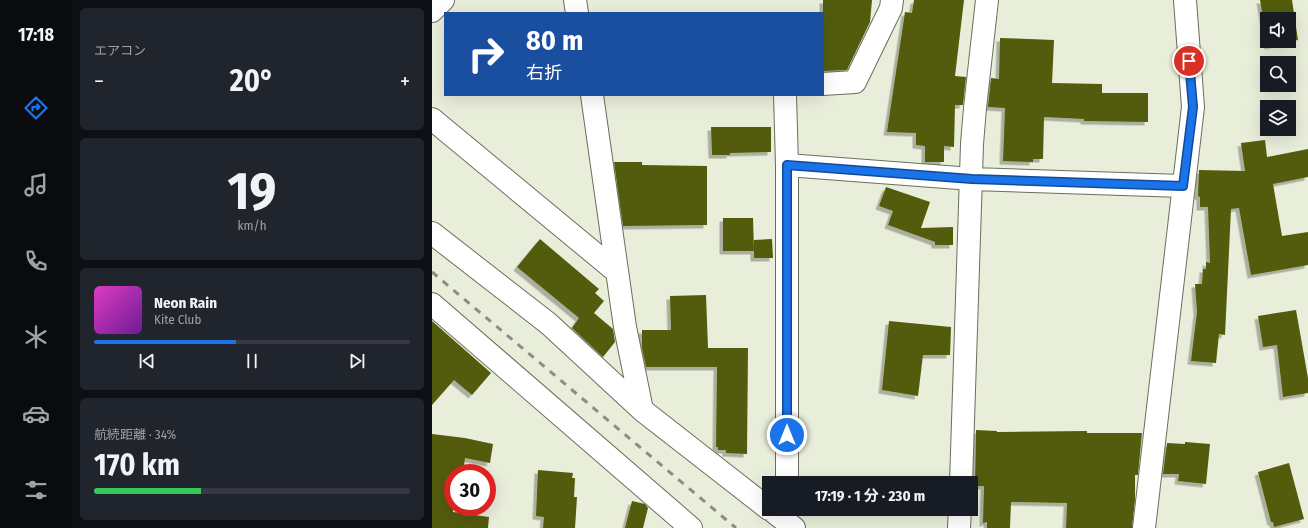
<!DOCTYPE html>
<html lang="ja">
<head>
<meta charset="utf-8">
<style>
  body { margin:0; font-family:"Fira Sans Condensed","Noto Sans JP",sans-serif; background:#20242c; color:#f1f3f6; height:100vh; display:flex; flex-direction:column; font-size:15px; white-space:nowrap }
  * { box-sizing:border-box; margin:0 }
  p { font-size:13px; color:#9ea1a6 }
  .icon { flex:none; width:22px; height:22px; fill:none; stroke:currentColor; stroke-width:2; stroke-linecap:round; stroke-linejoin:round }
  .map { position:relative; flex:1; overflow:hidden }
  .sheet { display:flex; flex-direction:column; gap:8px; padding:8px; background:#0d0f14; width:360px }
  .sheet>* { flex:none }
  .top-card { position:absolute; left:12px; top:12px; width:380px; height:84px; border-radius:0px; box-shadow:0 4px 16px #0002; background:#1a4fa0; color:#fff; overflow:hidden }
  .controls { position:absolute; left:828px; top:12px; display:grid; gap:8px }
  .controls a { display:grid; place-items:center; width:36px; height:36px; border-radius:0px; background:#171b24; box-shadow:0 4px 16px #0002; font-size:20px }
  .speed { position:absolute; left:12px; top:464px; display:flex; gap:8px; font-size:20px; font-weight:700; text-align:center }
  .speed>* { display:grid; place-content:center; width:52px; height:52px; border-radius:50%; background:#171b24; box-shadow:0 4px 16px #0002; line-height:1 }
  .speed .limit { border:6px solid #d22; background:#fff; color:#111 }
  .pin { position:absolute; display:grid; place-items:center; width:34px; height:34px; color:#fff; margin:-17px; border:2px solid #fff; border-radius:50%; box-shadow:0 1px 4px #0007 }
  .me { position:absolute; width:44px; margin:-22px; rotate:0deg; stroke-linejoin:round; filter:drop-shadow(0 0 3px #0008) }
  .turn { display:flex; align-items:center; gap:14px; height:84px; padding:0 16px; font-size:18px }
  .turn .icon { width:52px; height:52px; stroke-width:2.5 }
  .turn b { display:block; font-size:28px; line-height:34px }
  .big { font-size:30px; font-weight:700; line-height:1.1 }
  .sheet .card { flex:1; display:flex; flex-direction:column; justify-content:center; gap:6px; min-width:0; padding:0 14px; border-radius:6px; background:#20242c }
  .sheet .dial { align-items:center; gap:0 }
  .dial b { font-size:52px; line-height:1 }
  .song { display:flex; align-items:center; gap:12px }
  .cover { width:48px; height:48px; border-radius:6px; background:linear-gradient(135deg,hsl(310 70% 55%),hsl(280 70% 35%)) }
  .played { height:4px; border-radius:2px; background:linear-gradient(90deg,#1a73e8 45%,#363941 45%) }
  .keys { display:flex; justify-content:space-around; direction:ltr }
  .heat { display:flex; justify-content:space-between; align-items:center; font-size:22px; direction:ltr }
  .charge { height:6px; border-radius:3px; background:linear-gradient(90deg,#34c759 34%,#363941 0) }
  .trip { position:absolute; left:330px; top:476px; width:216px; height:40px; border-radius:0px; background:#171b24; box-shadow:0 4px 16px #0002; font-weight:700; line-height:40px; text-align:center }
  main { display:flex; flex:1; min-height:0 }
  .tab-bar { display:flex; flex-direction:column; width:72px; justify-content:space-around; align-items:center; background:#090b0e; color:#9ea1a6 }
  .tab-bar .icon { width:28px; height:28px }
  .tab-bar .active { color:#1a73e8 }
  .tab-bar b { font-size:18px; color:#f1f3f6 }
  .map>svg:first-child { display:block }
  .building { fill:#525c08; fill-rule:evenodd; filter:url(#shadow) }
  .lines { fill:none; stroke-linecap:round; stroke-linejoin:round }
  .minor-casing { stroke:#6a6e5d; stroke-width:24 }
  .minor { stroke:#fff; stroke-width:22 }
  .rail { stroke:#8b8e81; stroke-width:3; stroke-dasharray:7 7; stroke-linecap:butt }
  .route-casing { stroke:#114b97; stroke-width:10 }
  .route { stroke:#1a73e8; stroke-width:7 }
</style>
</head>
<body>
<main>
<nav class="tab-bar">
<b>17:18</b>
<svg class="icon active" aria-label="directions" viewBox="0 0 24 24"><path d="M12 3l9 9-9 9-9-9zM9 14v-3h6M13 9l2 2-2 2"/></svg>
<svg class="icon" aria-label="music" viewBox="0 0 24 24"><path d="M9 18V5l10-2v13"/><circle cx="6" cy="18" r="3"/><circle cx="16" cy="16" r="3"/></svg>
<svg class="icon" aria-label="phone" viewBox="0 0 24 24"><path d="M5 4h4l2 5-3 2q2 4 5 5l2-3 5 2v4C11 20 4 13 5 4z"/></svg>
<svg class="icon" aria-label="climate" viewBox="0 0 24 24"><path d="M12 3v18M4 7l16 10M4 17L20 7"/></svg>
<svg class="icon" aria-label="car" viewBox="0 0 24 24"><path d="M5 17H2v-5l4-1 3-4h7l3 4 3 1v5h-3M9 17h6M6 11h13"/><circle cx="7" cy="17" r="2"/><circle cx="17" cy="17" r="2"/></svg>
<svg class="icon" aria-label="filters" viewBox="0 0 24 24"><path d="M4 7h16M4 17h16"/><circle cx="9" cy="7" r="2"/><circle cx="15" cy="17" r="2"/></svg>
</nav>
<section class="sheet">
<div class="card"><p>エアコン</p>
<div class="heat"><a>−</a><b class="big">20°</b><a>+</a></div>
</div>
<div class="card dial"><b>19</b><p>km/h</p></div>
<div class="card">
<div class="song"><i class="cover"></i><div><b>Neon Rain</b><p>Kite Club</p></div></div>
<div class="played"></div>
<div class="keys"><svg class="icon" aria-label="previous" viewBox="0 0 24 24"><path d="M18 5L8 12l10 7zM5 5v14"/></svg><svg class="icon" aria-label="pause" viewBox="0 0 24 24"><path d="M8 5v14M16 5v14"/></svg><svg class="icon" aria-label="next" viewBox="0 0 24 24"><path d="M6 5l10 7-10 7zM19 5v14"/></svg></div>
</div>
<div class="card"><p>航続距離 · 34%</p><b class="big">170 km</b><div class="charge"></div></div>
</section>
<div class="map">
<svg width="876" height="528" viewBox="0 0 876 528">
  <defs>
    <filter id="shadow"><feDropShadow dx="-3.5" dy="3.5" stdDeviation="0" flood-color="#0004"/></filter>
  </defs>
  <rect width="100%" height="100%" fill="#e9eeda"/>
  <path class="building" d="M391 0H440L438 22 415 70 391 71Z
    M482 0H532L523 76 534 77 531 105H523L522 147 512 146V162H493V146L484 145V133L455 132 473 12 480 13Z
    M828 0H860L866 40 836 46ZM835 19H857V41H835Z
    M568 38 622 40 620 83 670 84V93H716V122L652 121V119L612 117 611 159H601V162L571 161 573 108 556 107 559 78 567 79Z
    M279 127H339V152L298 153V155H280Z
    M833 140 835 157 876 149V177L841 184 850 236 876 232V265L819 275 807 208 799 209 793 335 787 334 784 363 759 361 765 312 763 284H770L771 269H774V262L778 263 776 207H768V197L766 196 767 170 813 171 809 143Z
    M182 162H210V165L275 166V225L191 226Z
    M454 187 498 202 489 228 521 227V245H503V242L456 225 461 211 447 206Z
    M291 218H321L322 251H291Z
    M108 239 167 289 163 293 172 301 162 313 181 329 183 342 171 357 140 328 147 318 85 267Z
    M340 239 341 258H322V240Z
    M274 295 276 348H316L315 454 294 453V450H286V447H284L285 367H214L210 348V330H239L238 296Z
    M864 310 876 378V393L851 397 845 345 831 347 826 316Z
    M0 321 59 373 40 395 22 380 0 405Z
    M457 321 519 327 518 355H491L486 396 450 390Z
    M544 430 565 431V432L655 431V433H710L706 475H703V500L700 528H634L635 503 579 502 578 528H555V522L551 523 552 486H543Z
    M0 434 33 438 61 444 58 463 33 458 31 473H21V512L57 517 56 528H0Z
    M753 442 778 444 774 484 746 481 747 474H731L735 443 753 444Z
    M857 463 872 519 842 527 841 522H839L826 472Z
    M106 470 141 473 140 478H143L142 497H145L143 528H111L112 517 104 516Z
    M200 501 213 504 216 508 211 528H193Z"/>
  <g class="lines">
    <g class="minor-casing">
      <path id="minor" d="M143 0 145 13
        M0 11 11 0
        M391 84 423 82 459 8 460 0
        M160 95 193 327 210 410 337 509
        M353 95 355 165V483
        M0 119 185 272
        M355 165 540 179 751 186
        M0 233 117 324 210 410
        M0 304 259 528
        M529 483 540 144 543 108 555 0
        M338 509 362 528
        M527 528 528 509
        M712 528 761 107 753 0"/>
    </g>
    <use href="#minor" class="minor"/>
    <path class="rail" d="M0 272 304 528"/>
  </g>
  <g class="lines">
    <g class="route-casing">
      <path id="route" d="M355 435V165L540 179 751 186 761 107 757 61"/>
    </g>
    <use href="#route" class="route"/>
  </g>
</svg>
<div class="controls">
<a><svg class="icon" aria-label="sound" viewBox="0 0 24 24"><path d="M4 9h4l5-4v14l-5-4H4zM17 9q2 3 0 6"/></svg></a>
<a><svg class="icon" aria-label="search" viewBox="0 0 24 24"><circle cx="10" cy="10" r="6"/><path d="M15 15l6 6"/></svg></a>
<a><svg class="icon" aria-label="layers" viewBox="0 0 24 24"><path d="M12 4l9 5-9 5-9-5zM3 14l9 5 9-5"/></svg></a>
</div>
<div class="speed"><div class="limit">30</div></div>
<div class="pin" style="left:757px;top:61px;background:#d93025"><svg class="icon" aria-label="arrive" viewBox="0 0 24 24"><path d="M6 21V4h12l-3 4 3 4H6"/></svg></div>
<svg class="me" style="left:355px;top:435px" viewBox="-20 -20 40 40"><circle r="17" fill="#1a73e8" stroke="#fff" stroke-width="3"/><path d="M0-11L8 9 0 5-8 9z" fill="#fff"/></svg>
<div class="trip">17:19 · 1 分 · 230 m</div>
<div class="top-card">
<div class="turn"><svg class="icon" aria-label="right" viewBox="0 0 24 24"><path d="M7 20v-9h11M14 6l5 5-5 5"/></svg><div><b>80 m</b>右折</div></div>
</div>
</div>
</main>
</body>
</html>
